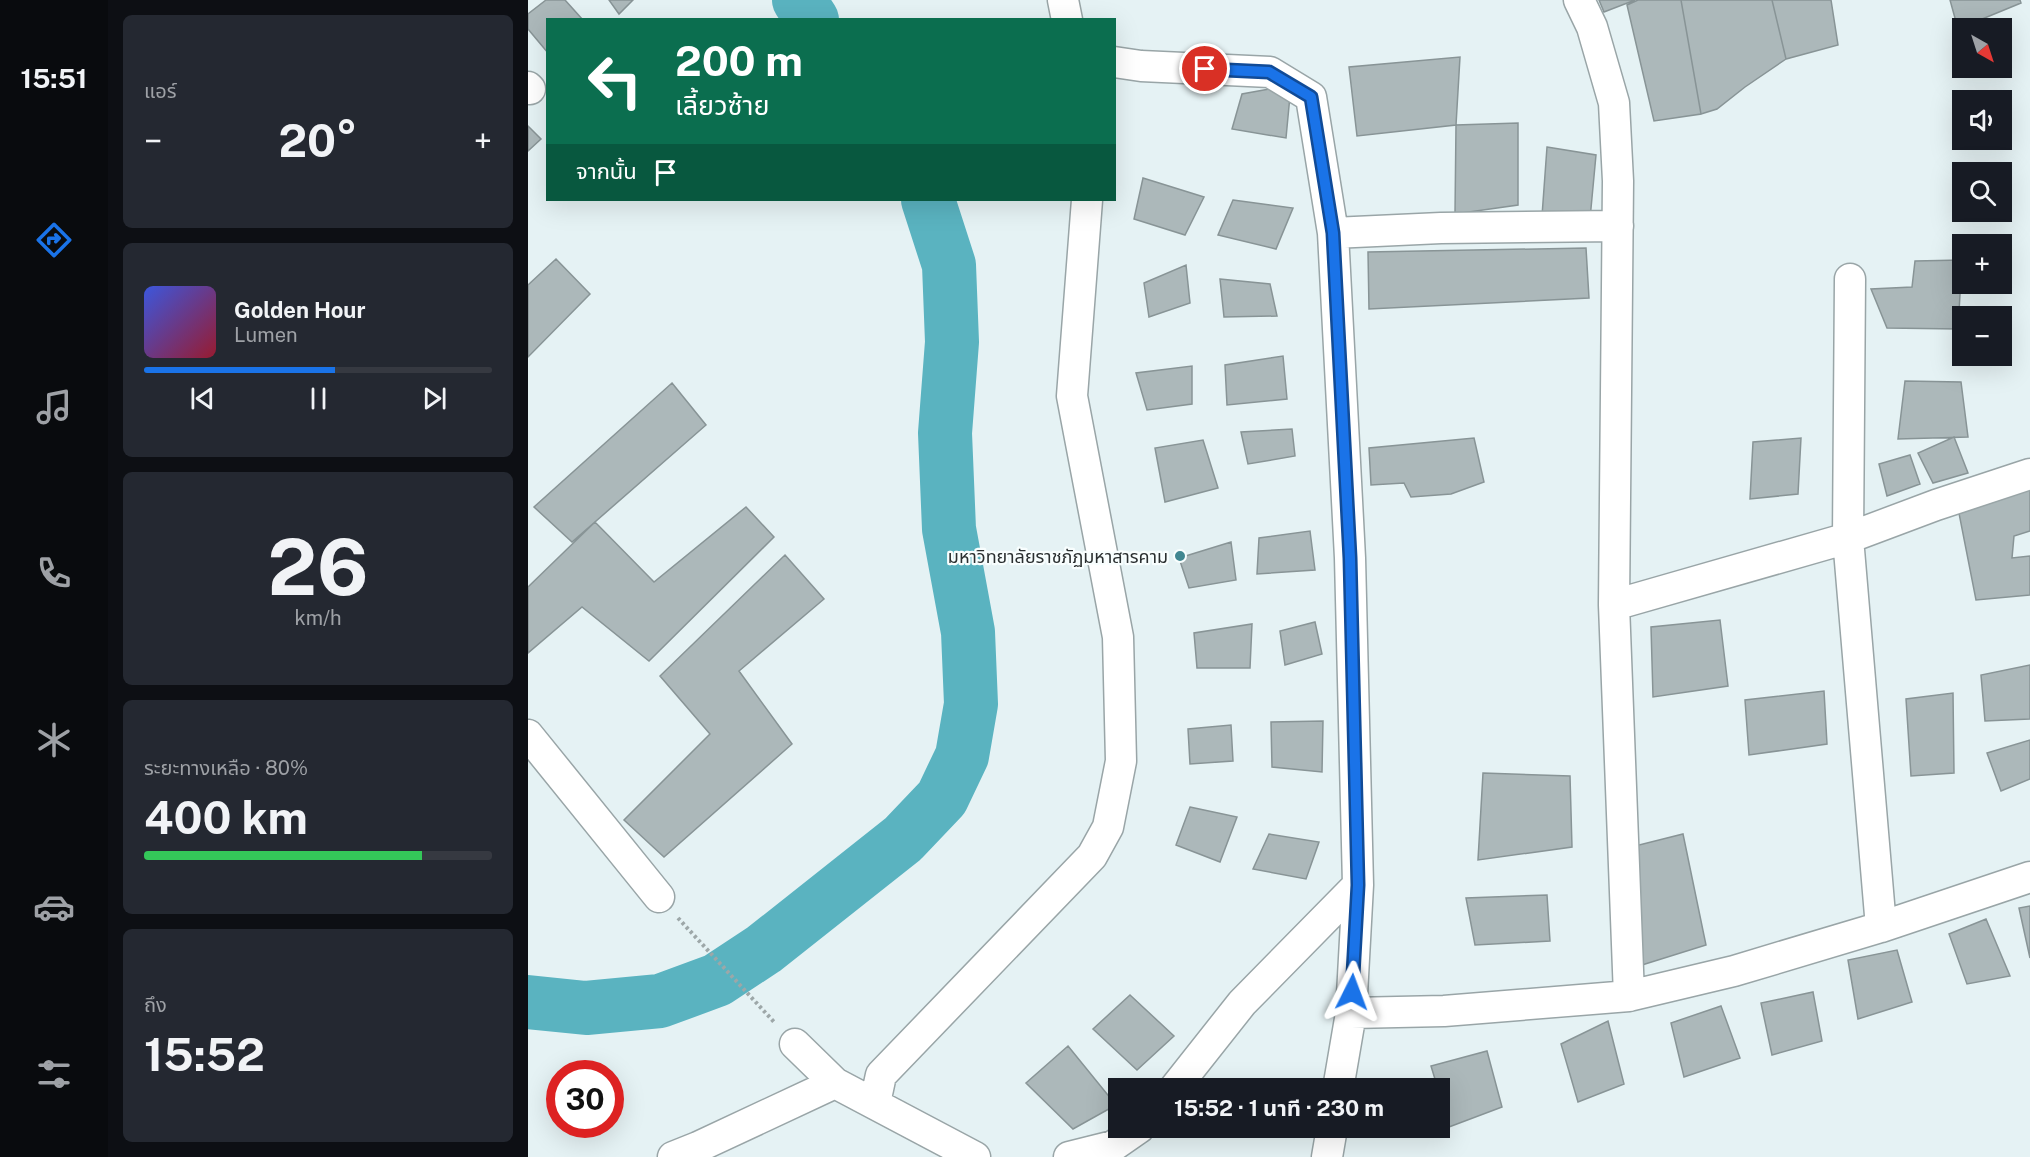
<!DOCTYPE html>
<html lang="th">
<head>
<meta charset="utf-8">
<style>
  body { margin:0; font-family:"Public Sans","Noto Sans Thai",sans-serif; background:#242831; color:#f1f3f6; height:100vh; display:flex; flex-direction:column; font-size:22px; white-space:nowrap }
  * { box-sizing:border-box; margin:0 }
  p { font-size:20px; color:#9ea1a6 }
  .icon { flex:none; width:33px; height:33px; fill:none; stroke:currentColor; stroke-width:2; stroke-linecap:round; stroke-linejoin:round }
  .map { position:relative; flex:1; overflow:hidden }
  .panel { display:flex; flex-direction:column; gap:15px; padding:15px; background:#0d0f14; width:420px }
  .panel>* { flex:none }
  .guide { position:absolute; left:18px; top:18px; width:570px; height:183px; border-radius:0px; box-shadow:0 6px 24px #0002; background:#0b6e4f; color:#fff; overflow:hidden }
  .needle { width:39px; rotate:141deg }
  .buttons { position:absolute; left:1424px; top:18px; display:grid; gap:12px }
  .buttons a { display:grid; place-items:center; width:60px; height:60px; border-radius:0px; background:#171b24; box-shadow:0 6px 24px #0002; font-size:30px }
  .speed { position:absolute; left:18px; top:1060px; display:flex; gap:12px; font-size:30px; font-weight:700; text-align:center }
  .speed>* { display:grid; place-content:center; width:78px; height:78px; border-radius:50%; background:#171b24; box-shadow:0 6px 24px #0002; line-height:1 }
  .speed .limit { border:9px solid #d22; background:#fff; color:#111 }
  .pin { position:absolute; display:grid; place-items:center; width:51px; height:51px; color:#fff; margin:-26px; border:3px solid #fff; border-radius:50%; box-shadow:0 2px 6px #0007 }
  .me { position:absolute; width:66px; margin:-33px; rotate:3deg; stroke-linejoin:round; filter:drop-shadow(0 0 4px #0008) }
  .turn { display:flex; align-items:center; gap:21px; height:126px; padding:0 30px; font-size:27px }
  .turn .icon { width:78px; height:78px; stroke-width:2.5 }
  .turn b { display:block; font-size:42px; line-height:51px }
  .then { display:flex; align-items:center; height:57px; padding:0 30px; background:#0003; gap:12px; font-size:22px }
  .big { font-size:45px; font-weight:700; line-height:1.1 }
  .panel .widget { flex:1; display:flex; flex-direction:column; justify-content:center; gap:9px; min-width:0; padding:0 21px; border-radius:9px; background:#242831 }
  .panel .dial { align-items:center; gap:0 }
  .dial b { font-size:78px; line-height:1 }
  .song { display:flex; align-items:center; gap:18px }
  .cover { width:72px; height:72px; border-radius:9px; background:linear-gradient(135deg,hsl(230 70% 55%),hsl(350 70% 35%)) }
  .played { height:6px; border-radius:3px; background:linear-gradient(90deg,#1a73e8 55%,#363941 55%) }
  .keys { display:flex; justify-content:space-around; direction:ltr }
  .heat { display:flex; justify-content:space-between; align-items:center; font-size:33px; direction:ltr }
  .charge { height:9px; border-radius:4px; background:linear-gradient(90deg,#34c759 80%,#363941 0) }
  .trip { position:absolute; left:580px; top:1078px; width:342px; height:60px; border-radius:0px; background:#171b24; box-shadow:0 6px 24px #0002; font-weight:700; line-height:60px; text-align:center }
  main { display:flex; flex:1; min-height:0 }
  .menu { display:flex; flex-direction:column; width:108px; justify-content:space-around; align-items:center; background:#090b0e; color:#9ea1a6 }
  .menu .icon { width:42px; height:42px }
  .menu .active { color:#1a73e8 }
  .menu b { font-size:27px; color:#f1f3f6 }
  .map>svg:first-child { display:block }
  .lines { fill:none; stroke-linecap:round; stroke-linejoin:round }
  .river { stroke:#5ab3c0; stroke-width:54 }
  .building { fill:#acb8ba; stroke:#889496; stroke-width:1.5 }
  .minor-casing { stroke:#99a5a7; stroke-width:33 }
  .path { stroke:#9da7a8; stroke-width:4; stroke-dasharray:3 3; stroke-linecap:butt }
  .minor { stroke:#fff; stroke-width:30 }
  .route-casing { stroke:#114b97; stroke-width:15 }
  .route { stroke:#1a73e8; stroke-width:10 }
  .poi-dot { fill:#418791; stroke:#f8fefe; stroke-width:2 }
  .labels { text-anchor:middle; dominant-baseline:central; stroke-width:4.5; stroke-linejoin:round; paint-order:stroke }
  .poi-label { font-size:18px; fill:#2a2f30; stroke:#f8fefe; text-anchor:end }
</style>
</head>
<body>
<main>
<nav class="menu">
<b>15:51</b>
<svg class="icon active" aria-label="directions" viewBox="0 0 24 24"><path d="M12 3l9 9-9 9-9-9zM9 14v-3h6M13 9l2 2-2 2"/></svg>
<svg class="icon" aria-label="music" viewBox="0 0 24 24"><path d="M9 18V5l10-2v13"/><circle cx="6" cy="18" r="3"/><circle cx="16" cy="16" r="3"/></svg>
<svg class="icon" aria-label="phone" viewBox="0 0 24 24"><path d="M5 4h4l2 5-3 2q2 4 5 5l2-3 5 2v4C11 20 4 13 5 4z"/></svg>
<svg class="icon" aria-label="climate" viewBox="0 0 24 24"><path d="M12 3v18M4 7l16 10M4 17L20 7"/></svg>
<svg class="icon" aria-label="car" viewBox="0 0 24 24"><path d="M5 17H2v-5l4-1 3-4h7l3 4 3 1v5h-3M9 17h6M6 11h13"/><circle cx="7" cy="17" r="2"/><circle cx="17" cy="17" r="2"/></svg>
<svg class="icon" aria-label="filters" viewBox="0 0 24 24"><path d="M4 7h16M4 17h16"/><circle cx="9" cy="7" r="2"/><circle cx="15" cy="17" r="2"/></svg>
</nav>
<section class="panel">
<div class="widget"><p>แอร์</p>
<div class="heat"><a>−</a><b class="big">20°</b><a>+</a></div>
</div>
<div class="widget">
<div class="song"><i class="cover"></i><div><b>Golden Hour</b><p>Lumen</p></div></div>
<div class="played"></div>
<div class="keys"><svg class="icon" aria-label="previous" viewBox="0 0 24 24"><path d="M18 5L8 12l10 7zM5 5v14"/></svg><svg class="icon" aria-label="pause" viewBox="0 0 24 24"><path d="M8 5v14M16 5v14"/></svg><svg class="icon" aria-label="next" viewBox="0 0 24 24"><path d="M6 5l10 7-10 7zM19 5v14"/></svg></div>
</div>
<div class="widget dial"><b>26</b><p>km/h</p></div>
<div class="widget"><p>ระยะทางเหลือ · 80%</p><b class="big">400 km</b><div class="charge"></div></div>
<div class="widget"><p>ถึง</p><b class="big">15:52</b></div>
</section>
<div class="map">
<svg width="1502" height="1157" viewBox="0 0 1502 1157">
  <rect width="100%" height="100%" fill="#e5f2f4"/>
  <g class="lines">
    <path class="river" d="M271 0 284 20
      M0 1002 58 1008 132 1001 189 980 236 949 375 839 414 798 434 756 443 704 440 632 421 529 417 433 424 342 421 265 400 200"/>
  </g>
  <path class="building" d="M18 0H37L55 20H20V53L0 29V14Z
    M81 0H105L91 14Z
    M1071 0H1107L1076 12Z
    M1110 0H1153L1173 114 1126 121 1099 5Z
    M1153 0H1244L1258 59 1217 87 1189 109 1173 114Z
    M1244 0H1303L1310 45 1258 59Z
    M1422 0H1492L1493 3 1430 29Z
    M932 57 928 125 829 136 821 67Z
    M763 85 758 138 704 129 714 94Z
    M990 123V205L927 214 928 125Z
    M0 126 13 139 0 151Z
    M1019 147 1068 155 1062 219 1014 216Z
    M615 178 676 197 657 235 606 219Z
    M705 200 765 208 748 249 690 235Z
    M1058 248 1061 298 841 309 840 252Z
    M28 259 62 294 0 357V285Z
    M1434 260 1430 329 1359 328 1343 289 1384 287 1387 261Z
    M658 265 662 303 621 317 616 283Z
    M692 279 742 284 749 316 696 317Z
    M755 356 759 399 699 405 697 365Z
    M664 366V404L619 410 608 373Z
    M1377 381 1433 382 1440 437 1370 439Z
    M144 383 178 425 44 542 6 507Z
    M764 429 767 456 720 464 713 432Z
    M1426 437 1440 473 1405 483 1390 453Z
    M946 438 956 482 923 494 883 497 876 483 843 485 841 448Z
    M1273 438 1270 494 1222 499 1225 442Z
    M675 440 690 488 637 502 627 448Z
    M1382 455 1392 484 1359 496 1351 464Z
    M1502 490V531L1486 536 1484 558 1502 556V595L1448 600 1428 498Z
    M218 507 246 537 121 661 54 607 0 653V587L67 522 126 582Z
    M782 531 787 570 729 574 731 538Z
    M703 542 708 580 661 588 651 558Z
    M257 555 296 599 211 671 264 744 136 857 96 820 182 734 132 676Z
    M1192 620 1200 686 1125 697 1123 627Z
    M787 622 794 654 757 665 752 631Z
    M724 624 722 668H669L666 633Z
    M1502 665V719L1457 721 1453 675Z
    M1296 691 1299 744 1221 755 1217 700Z
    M1425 693 1426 773 1383 776 1378 699Z
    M795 721 794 772 744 767 743 722Z
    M703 725 705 761 662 764 660 729Z
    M1502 740V779L1473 791 1459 753Z
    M955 773 1042 776 1044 847 950 860Z
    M662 807 709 817 692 862 648 845Z
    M741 834 791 842 778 879 725 869Z
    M1155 834 1178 945 1114 965 1095 849Z
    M1019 895 1022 941 947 945 938 898Z
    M1502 906V958L1491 908Z
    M1458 919 1482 976 1439 984 1421 934Z
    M1369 950 1384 1002 1330 1019 1320 960Z
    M1285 992 1294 1041 1244 1055 1233 1003Z
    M602 995 646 1036 609 1070 565 1029Z
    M1193 1006 1212 1058 1156 1077 1143 1023Z
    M1080 1021 1096 1084 1050 1102 1033 1044Z
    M540 1046 588 1105 545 1129 498 1083Z
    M959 1051 974 1107 921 1127 912 1096V1089H910L903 1066Z"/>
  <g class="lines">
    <g class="minor-casing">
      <path id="minor" d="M535 0 539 20
        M1051 0 1064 27 1086 103 1090 181 1086 605 1101 996
        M586 62 613 66 742 72 783 97 805 233 822 558 830 885 823 1013 916 1011 1101 996 1206 971 1353 927 1502 877
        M0 87 2 89
        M805 233 913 228 1090 226
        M1322 279 1320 538 1353 927
        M1086 605 1320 538 1408 505 1502 474
        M0 735 131 897
        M267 1044 307 1083 447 1157
        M646 1089 714 1003 830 885
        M810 1089 823 1013
        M347 1103 353 1075 564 856 580 827 593 761 590 637 544 396 559 200
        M145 1157 170 1147 307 1083
        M541 1157 585 1146 611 1128
        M799 1157 804 1128"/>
    </g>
    <path class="path" d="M150 918 247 1023"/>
    <use href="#minor" class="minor"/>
  </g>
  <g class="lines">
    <g class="route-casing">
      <path id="route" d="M677 69 741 72 783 97 805 233 822 558 830 885 824 992"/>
    </g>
    <use href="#route" class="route"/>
  </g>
  <circle class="poi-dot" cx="652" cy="556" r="6"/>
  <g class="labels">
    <g class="poi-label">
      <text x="640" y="556">มหาวิทยาลัยราชภัฏมหาสารคาม</text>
    </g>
  </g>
</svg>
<div class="buttons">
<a><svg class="needle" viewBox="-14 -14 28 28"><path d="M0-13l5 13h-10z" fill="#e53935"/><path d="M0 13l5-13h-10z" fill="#9ea1a6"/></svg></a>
<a><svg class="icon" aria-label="sound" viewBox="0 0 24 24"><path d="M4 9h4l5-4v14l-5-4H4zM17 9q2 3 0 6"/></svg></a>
<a><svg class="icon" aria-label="search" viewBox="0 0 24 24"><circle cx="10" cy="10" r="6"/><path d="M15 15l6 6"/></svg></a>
<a>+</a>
<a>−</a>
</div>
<div class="speed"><div class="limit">30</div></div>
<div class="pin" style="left:677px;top:69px;background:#d93025"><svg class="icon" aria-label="arrive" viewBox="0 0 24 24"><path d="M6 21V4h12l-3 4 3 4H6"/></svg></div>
<svg class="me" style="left:824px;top:992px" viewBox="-20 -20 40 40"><path d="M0-17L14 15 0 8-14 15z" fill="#1a73e8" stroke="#fff" stroke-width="4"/></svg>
<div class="trip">15:52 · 1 นาที · 230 m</div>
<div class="guide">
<div class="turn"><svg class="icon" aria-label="left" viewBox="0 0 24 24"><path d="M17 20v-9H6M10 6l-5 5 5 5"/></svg><div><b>200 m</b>เลี้ยวซ้าย</div></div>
<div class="then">จากนั้น<svg class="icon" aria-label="arrive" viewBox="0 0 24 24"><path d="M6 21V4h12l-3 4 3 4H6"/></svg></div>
</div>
</div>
</main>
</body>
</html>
